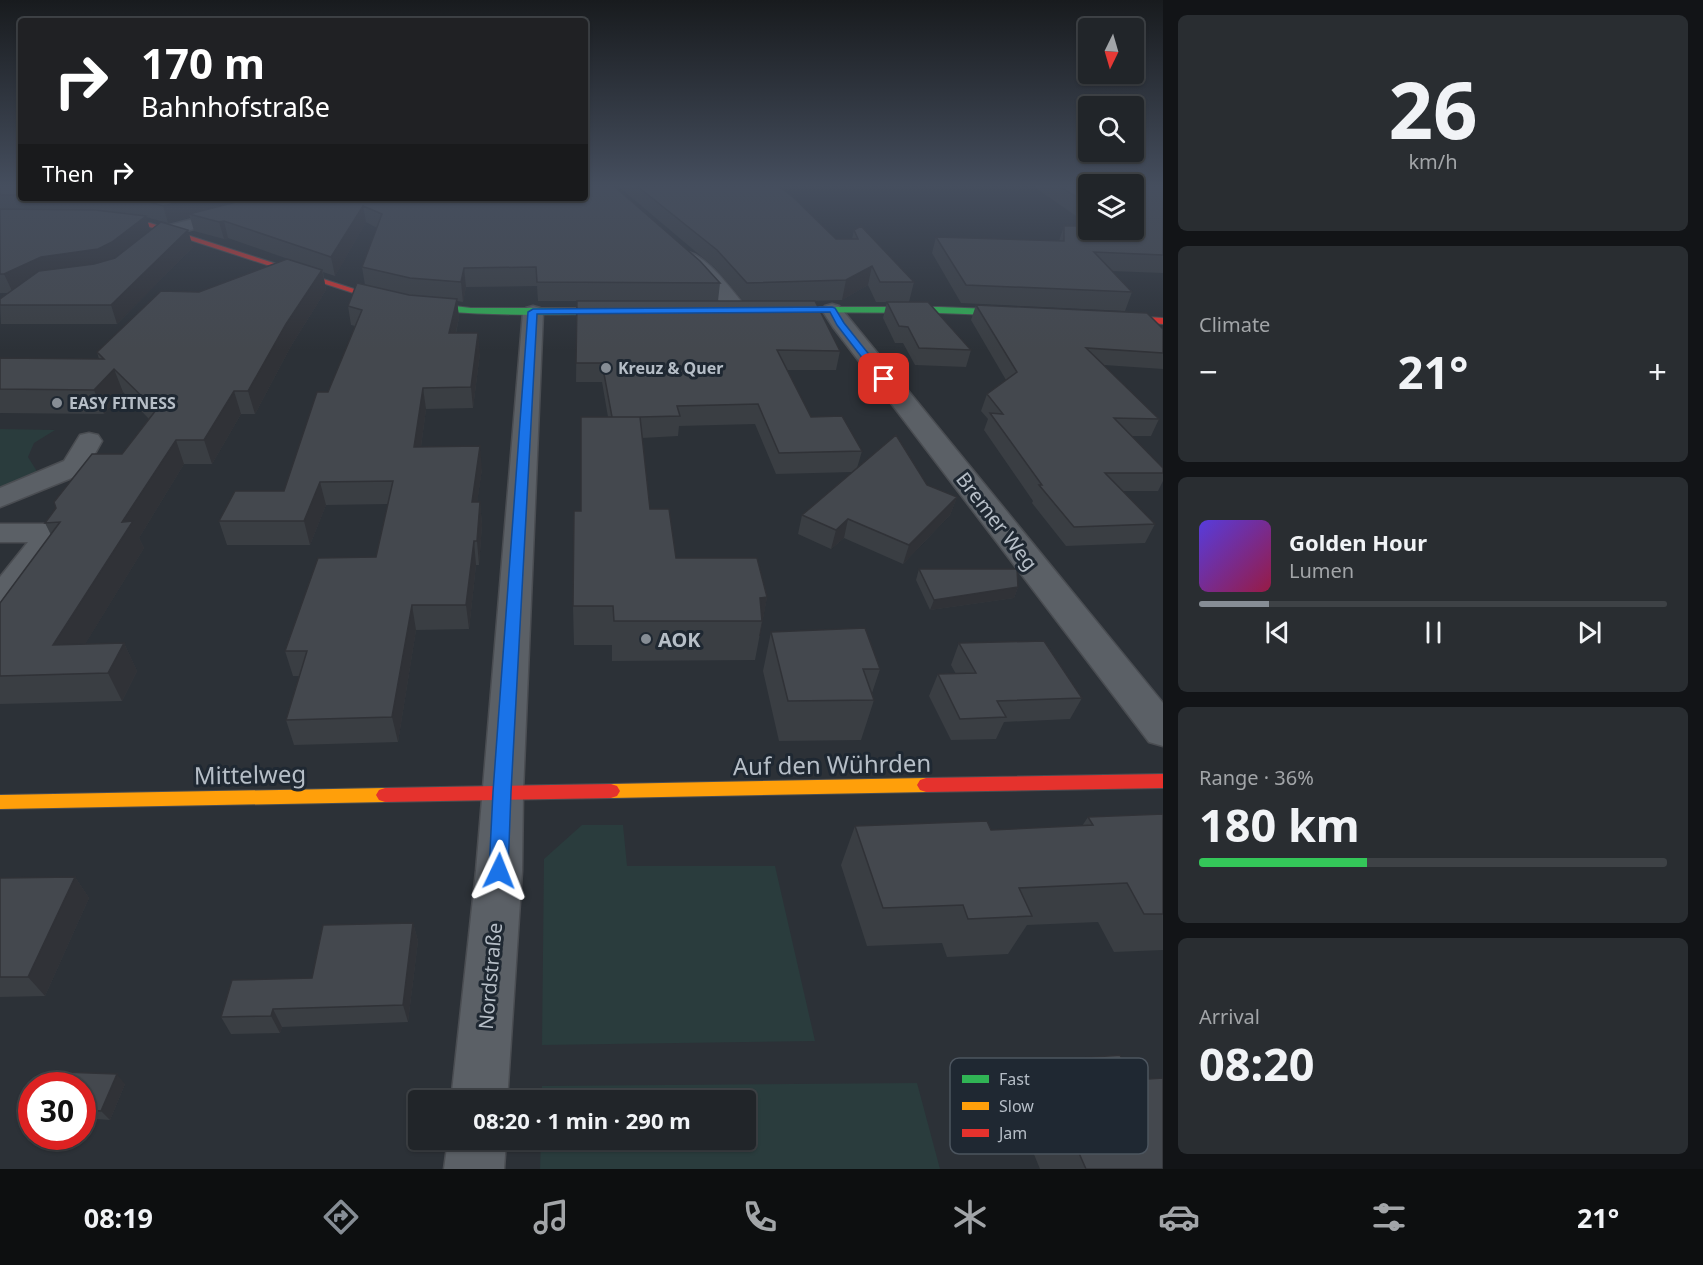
<!DOCTYPE html>
<html lang="en">
<head>
<meta charset="utf-8">
<style>
  body { margin:0; font-family:"Noto Sans",sans-serif; background:#292d31; color:#f1f3f6; height:100vh; display:flex; flex-direction:column; font-size:22px; white-space:nowrap }
  * { box-sizing:border-box; margin:0 }
  p { font-size:20px; color:#a2a5a8 }
  .icon { flex:none; width:33px; height:33px; fill:none; stroke:currentColor; stroke-width:2; stroke-linecap:round; stroke-linejoin:round }
  .map { position:relative; flex:1; overflow:hidden }
  .sheet { display:flex; flex-direction:column; gap:15px; padding:15px; background:#121417; width:540px }
  .sheet>* { flex:none }
  .guide { position:absolute; left:18px; top:18px; width:570px; height:183px; border-radius:6px; box-shadow:0 2px 4px #0004,0 0 0 2px #3e4246; background:#202124; color:#fff; overflow:hidden }
  .needle { width:39px; rotate:185deg }
  .fabs { position:absolute; left:1078px; top:18px; display:grid; gap:12px }
  .fabs a { display:grid; place-items:center; width:66px; height:66px; border-radius:6px; background:#212529; box-shadow:0 2px 4px #0004,0 0 0 2px #3e4246; font-size:30px }
  .speed { position:absolute; left:18px; top:1072px; display:flex; gap:12px; font-size:30px; font-weight:700; text-align:center }
  .speed>* { display:grid; place-content:center; width:78px; height:78px; border-radius:50%; background:#212529; box-shadow:0 2px 4px #0004,0 0 0 2px #3e4246; line-height:1 }
  .speed .limit { border:9px solid #d22; background:#fff; color:#111 }
  .pin { position:absolute; display:grid; place-items:center; width:51px; height:51px; color:#fff; margin:-26px; border-radius:12px; box-shadow:0 3px 9px #0006 }
  .me { position:absolute; width:66px; margin:-33px; rotate:2deg; stroke-linejoin:round; filter:drop-shadow(0 0 4px #0008) }
  .turn { display:flex; align-items:center; gap:21px; height:126px; padding:0 24px; font-size:27px }
  .turn .icon { width:78px; height:78px; stroke-width:2.5 }
  .turn b { display:block; font-size:42px; line-height:51px }
  .then { display:flex; align-items:center; height:57px; padding:0 24px; background:#0003; gap:12px; font-size:22px }
  .big { font-size:45px; font-weight:700; line-height:1.1 }
  .sheet .widget { flex:1; display:flex; flex-direction:column; justify-content:center; gap:9px; min-width:0; padding:0 21px; border-radius:9px; background:#292d31 }
  .sheet .dial { align-items:center; gap:0 }
  .dial b { font-size:78px; line-height:1 }
  .song { display:flex; align-items:center; gap:18px }
  .cover { width:72px; height:72px; border-radius:9px; background:linear-gradient(135deg,hsl(250 70% 55%),hsl(340 70% 35%)) }
  .played { height:6px; border-radius:3px; background:linear-gradient(90deg,#868d95 15%,#3e4246 15%) }
  .keys { display:flex; justify-content:space-around; direction:ltr }
  .heat { display:flex; justify-content:space-between; align-items:center; font-size:33px; direction:ltr }
  .charge { height:9px; border-radius:4px; background:linear-gradient(90deg,#34c759 36%,#3e4246 0) }
  .trip { position:absolute; left:408px; top:1090px; width:348px; height:60px; border-radius:6px; background:#212529; box-shadow:0 2px 4px #0004,0 0 0 2px #3e4246; font-weight:700; line-height:60px; text-align:center }
  .tab-bar { display:flex; height:96px; justify-content:space-around; align-items:center; background:#0d0f10; color:#a2a5a8 }
  .tab-bar .icon { width:42px; height:42px }
  .tab-bar .selected { color:#868d95 }
  .tab-bar b { font-size:27px; color:#f1f3f6 }
  main { display:flex; flex:1; min-height:0 }
  .map>svg:first-child { display:block }
  .green { fill:#2a3c3d }
  .lines { fill:none; stroke-linecap:round; stroke-linejoin:round }
  .street-casing { stroke:#4a4d52; stroke-width:3 }
  .fast-casing { stroke:#4a4d52; stroke-width:2 }
  .slow-casing { stroke:#4a4d52; stroke-width:2 }
  .jam-casing { stroke:#4a4d52; stroke-width:2 }
  .street { fill:#5b6066; fill-rule:evenodd }
  .fast { fill:#30b455; fill-rule:evenodd }
  .slow { fill:#ff9f0a; fill-rule:evenodd }
  .jam { fill:#e5322d; fill-rule:evenodd }
  .wall { fill:#3a3e43 }
  .shaded-wall { fill:#303237 }
  .building { fill:#44484e; stroke:#303237; stroke-width:1.5 }
  .route { fill:#1a73e8; stroke:#114b97; stroke-width:1.5 }
  .poi-dot { fill:#868d95; stroke:#1f2832; stroke-width:2 }
  .labels { text-anchor:middle; dominant-baseline:central; stroke-width:6; stroke-linejoin:round; paint-order:stroke }
  .far-poi-label { font-size:16px; font-weight:bold; fill:#b6bec7; stroke:#1f2832; text-anchor:start }
  .street-label { font-size:20px; fill:#b6bec7; stroke:#1f2832 }
  .poi-label { font-size:20px; font-weight:bold; fill:#b6bec7; stroke:#1f2832; text-anchor:start }
  .near-street-label { font-size:24px; fill:#b6bec7; stroke:#1f2832 }
  .key { fill:#1f2832; stroke:#4c555f; stroke-width:1.5 }
  .key-label { font-size:16px; fill:#b6bec7 }
</style>
</head>
<body>
<main>
<div class="map">
<svg width="1163" height="1169" viewBox="0 0 1163 1169">
  <rect width="100%" height="100%" fill="#2c3137"/>
  <path class="green" d="M0 429 55 430 34 443 28 457 38 473 0 489Z
    M582 825H623L627 866H775L815 1041 542 1045 544 859Z
    M917 1083 940 1169H540L541 1140H746V1101H542V1086Z"/>
  <g class="lines">
    <g class="street-casing">
      <path id="street" d="M274 198H300L297 201 168 236 160 231 162 227Z
        M688 252C708 257 732 290 745 306L748 310 745 314H731L679 257 682 253Z
        M832 304 839 306 1163 703V746L1149 742 833 327 822 310 825 306Z
        M533 306 540 308 543 312 523 792 522 871 507 1101H451L476 871 523 312 526 308Z
        M89 433 98 435 102 441 84 473 0 507V488L64 461 80 435Z
        M0 524H52L63 526 67 533 12 607 0 610V577L28 542H0Z
        M448 1140H506L504 1169H444Z"/>
    </g>
    <g class="fast-casing">
      <path id="fast" d="M378 297 471 308H621L625 311 621 314C540 314 458 319 378 301Z
        M775 307H939L1017 310 1021 313 1017 316 939 313 772 312 771 310Z"/>
    </g>
    <g class="slow-casing">
      <path id="slow" d="M926 778 932 780 935 785 932 790 926 792 611 798 605 796 602 791 605 786 611 784Z
        M385 788 391 790 394 795 391 800 385 802 0 809V795Z"/>
    </g>
    <g class="jam-casing">
      <path id="jam" d="M102 219 150 223 385 299 378 301 147 226 104 222Z
        M1111 315 1163 318V324L1108 320V316Z
        M1163 774V788L926 792 920 790 917 785 920 780 926 778Z
        M611 784 617 786 620 791 617 796 611 798 385 802 379 800 376 795 379 790 385 788Z"/>
    </g>
    <use href="#street" class="street"/>
    <use href="#fast" class="fast"/>
    <use href="#slow" class="slow"/>
    <use href="#jam" class="jam"/>
  </g>
  <path class="wall" d="M0 186H21V198H585L720 283 718 301H743L715 268 618 186H778L836 239H852L854 230 914 282 909 302H876L868 285 842 300 803 301 840 351 836 370H787L811 417 862 451 857 468 927 485 957 497 950 515 903 564 844 538 831 549 798 534 802 515 853 472 776 474 755 424 679 426 678 436 642 438 650 509 676 558 767 597 755 660 612 661V645H574L573 606 581 511 608 417 602 382H576L577 301H538L537 286 466 287 463 302 457 301 459 318 456 333 480 353 473 408 426 409 421 447 482 469 477 502H480L482 525 479 565H476L469 629 416 630 398 742 294 745 286 720 299 676H293L285 651 376 557 388 504 326 505 310 545H227L219 521 284 491 328 392 355 326 351 325 348 306 365 285 362 267 377 228 366 222 335 276 323 272 326 290 291 346 255 414H241L212 464H184L139 538 144 548 85 644 124 643 137 671 122 701 0 704V603L51 535 45 523 122 454 149 419 123 392 104 414 0 413V358L99 359 97 352 199 292 291 260 228 238 224 239 194 231 190 217 168 223 146 217 150 230 193 247 117 324H1L0 299 9 293H0Z
    M1033 186H1089V225Z
    M1134 186H1163V273L1111 271 1132 292 1125 311 961 303 932 253 936 237 1059 241 1064 226 1134 230Z
    M887 302 971 350 966 367 915 365 903 343H895L883 318Z
    M976 305 1163 329V369L1104 365 1159 419 1151 436H1131L1163 468V481L1158 491H1122L1155 524 1145 543 1066 546 1032 503 1033 501 984 430 988 419 981 411 987 394 1006 380 971 320Z
    M919 569 1018 587 1014 598 930 610 916 580Z
    M771 632 880 669 872 693 874 700 861 740 779 741 763 671Z
    M959 643 1082 698 1070 719 1004 722 996 739 951 740 929 696 938 674H956L951 665Z
    M1163 814V950L1114 952 1098 922 1027 925 1008 954 947 957 942 943 867 946 841 865 855 826 991 830 1082 826 1088 817Z
    M75 877 89 898 45 996 0 997V878Z
    M413 923 418 941 408 1022 282 1027 280 1033 231 1034 221 1017 312 978Z
    M1044 1061 1163 1169H1040L1020 1120 1024 1116 1016 1095Z
    M125 1084 110 1120 82 1118V1086Z"/>
  <path class="shaded-wall" d="M196 198H265L189 214 190 217 168 223 163 206Z
    M363 206 366 222 335 276 331 257Z
    M146 216 151 233 118 261 13 293 4 274 41 257Z
    M224 221 228 238 224 239 219 222Z
    M188 230 193 247 117 324 111 305Z
    M872 266 868 285 842 300 846 280Z
    M464 268 466 287 463 302 461 282Z
    M322 270 326 290 291 346 255 414 248 391 286 324Z
    M457 299 459 318 451 353 449 333Z
    M478 333 480 353 473 408 471 387Z
    M114 369 123 392 104 414 94 390Z
    M423 388 426 409 418 469 414 447Z
    M234 391 241 414 212 464 204 440Z
    M176 440 184 464 139 538 144 548 68 672 53 645 122 522Z
    M480 446 482 469 474 525 472 502Z
    M320 482 326 505 310 545 304 521Z
    M957 497 950 515 903 564 909 545Z
    M480 502 482 525 479 565 477 541Z
    M848 519 844 538 831 549 836 530Z
    M474 541 476 565 469 629 466 605Z
    M1018 587 1014 598 930 610 934 600Z
    M767 597 760 636H759L762 621 760 598Z
    M412 605 416 630 398 742 392 717Z
    M124 643 137 671 122 701 108 673Z
    M75 877 89 898 45 996 28 977Z
    M413 923 418 941 408 1022 403 1005Z
    M273 1009 282 1027 280 1033 271 1016Z
    M117 1074 125 1084 110 1120 101 1111Z"/>
  <path class="building" d="M0 186H21V195H0Z
    M585 186H614L700 261 720 283 537 282 536 267 464 268 461 282 410 278 362 267 382 214 363 206 331 257 224 221 219 222 189 214 252 198H585Z
    M637 186H778L791 195 836 239H858L854 230 861 226 914 282H880L872 266 846 280 747 283 717 250Z
    M1059 186H1089V205Z
    M1134 186H1160L1163 187V255L1094 252 1132 292 966 285 936 237 1064 241V226H1089V230H1134Z
    M118 198H196L163 206 143 200Z
    M0 209 95 210 146 216 112 242 98 249 41 257 4 274H0Z
    M161 222 188 230 111 305H0V299L39 271 94 264 115 258Z
    M287 259 322 270 286 324 248 391H234L204 440H176L122 522 133 521 53 645 124 643 108 673 0 676V603L60 522 45 523 56 508 54 502 92 454H122L156 410 114 369 94 390 0 389V358L104 359 97 352 161 291 199 292Z
    M357 283 409 295 457 299 449 333H478L471 387 423 388 414 447 480 446 472 502H480L477 541H474L466 605H412L392 717 286 720 307 651H285L318 558 376 557 393 481 320 482 304 521H219L235 491H284L317 392H328L362 310 348 306Z
    M577 301H815L840 351 777 350 811 417 842 416 862 451 779 453 758 404 677 406 680 416 640 417H612L602 363H576Z
    M887 302H928L971 350 919 348 908 327 899 326Z
    M976 305 1147 313 1163 329V353L1086 348 1159 419 1114 418 1163 468V473H1105L1155 524 1074 527 1039 485H1042L990 413 1003 414 987 394 1017 372Z
    M581 417H640L650 509H669L676 558H757L767 597 760 598 762 621H614L613 606H573L574 511H581Z
    M896 435 927 485 957 497 909 545 848 519 836 530 802 515Z
    M919 569H1017L1018 587 934 600Z
    M865 628 880 669H863L874 700 788 701 771 632Z
    M1044 641 1082 698 997 701 1006 717 960 719 938 674 976 673 959 643Z
    M1163 814V914H1144L1127 883 1019 888 1032 916 968 919 963 905 883 908 855 826 987 821 991 830 1093 825 1088 817Z
    M75 877 28 977H0V878Z
    M413 923 403 1005 273 1009 271 1016 221 1017 232 980 312 978 323 925Z
    M1120 1055 1133 1080 1163 1078V1169H1086L1050 1087H1056L1044 1061Z
    M63 1072 117 1074 101 1111 82 1110V1086H56Z"/>
  <linearGradient id="sky" x2="0" y2="1"><stop stop-color="#181b1e"/><stop offset="0.53" stop-color="#454e5e"/><stop offset="1" stop-color="#454e5e" stop-opacity="0"/></linearGradient>
  <rect width="1163" height="350" fill="url(#sky)"/>
  <path class="route" d="M832 307 835 308 844 323 887 377V381H880L837 325 830 312 537 314 511 792 508 871 506 877 499 880 492 877 489 871 493 792 528 312 533 309Z"/>
  <g class="poi-dot">
    <circle cx="606" cy="368" r="6"/>
    <circle cx="57" cy="403" r="6"/>
    <circle cx="646" cy="639" r="6"/>
  </g>
  <g class="labels">
    <g class="far-poi-label">
      <text x="618" y="368">Kreuz &amp; Quer</text>
      <text x="69" y="403">EASY FITNESS</text>
    </g>
    <g class="street-label">
      <text transform="translate(997 521) rotate(52)">Bremer Weg</text>
      <text transform="translate(490 976) rotate(-85)">Nordstraße</text>
    </g>
    <g class="poi-label">
      <text x="658" y="639">AOK</text>
    </g>
    <g class="near-street-label">
      <text transform="translate(832 764) rotate(-1)">Auf den Wührden</text>
      <text transform="translate(250 774) rotate(-1)">Mittelweg</text>
    </g>
  </g>
  <rect x="950" y="1058" width="198" height="96" rx="9" class="key"/>
  <rect x="962" y="1075" width="27" height="8" fill="#30b455"/>
  <rect x="962" y="1102" width="27" height="8" fill="#ff9f0a"/>
  <rect x="962" y="1129" width="27" height="8" fill="#e5322d"/>
  <g class="key-label">
    <text x="999" y="1085">Fast</text>
    <text x="999" y="1112">Slow</text>
    <text x="999" y="1139">Jam</text>
  </g>
</svg>
<div class="fabs">
<a><svg class="needle" viewBox="-14 -14 28 28"><path d="M0-13l5 13h-10z" fill="#e53935"/><path d="M0 13l5-13h-10z" fill="#a2a5a8"/></svg></a>
<a><svg class="icon" aria-label="search" viewBox="0 0 24 24"><circle cx="10" cy="10" r="6"/><path d="M15 15l6 6"/></svg></a>
<a><svg class="icon" aria-label="layers" viewBox="0 0 24 24"><path d="M12 4l9 5-9 5-9-5zM3 14l9 5 9-5"/></svg></a>
</div>
<div class="speed"><div class="limit">30</div></div>
<div class="pin" style="left:884px;top:379px;background:#d93025"><svg class="icon" aria-label="arrive" viewBox="0 0 24 24"><path d="M6 21V4h12l-3 4 3 4H6"/></svg></div>
<svg class="me" style="left:499px;top:871px" viewBox="-20 -20 40 40"><path d="M0-17L14 15 0 8-14 15z" fill="#1a73e8" stroke="#fff" stroke-width="4"/></svg>
<div class="trip">08:20 · 1 min · 290 m</div>
<div class="guide">
<div class="turn"><svg class="icon" aria-label="right" viewBox="0 0 24 24"><path d="M7 20v-9h11M14 6l5 5-5 5"/></svg><div><b>170 m</b>Bahnhofstraße</div></div>
<div class="then">Then<svg class="icon" aria-label="right" viewBox="0 0 24 24"><path d="M7 20v-9h11M14 6l5 5-5 5"/></svg></div>
</div>
</div>
<section class="sheet">
<div class="widget dial"><b>26</b><p>km/h</p></div>
<div class="widget"><p>Climate</p>
<div class="heat"><a>−</a><b class="big">21°</b><a>+</a></div>
</div>
<div class="widget">
<div class="song"><i class="cover"></i><div><b>Golden Hour</b><p>Lumen</p></div></div>
<div class="played"></div>
<div class="keys"><svg class="icon" aria-label="previous" viewBox="0 0 24 24"><path d="M18 5L8 12l10 7zM5 5v14"/></svg><svg class="icon" aria-label="pause" viewBox="0 0 24 24"><path d="M8 5v14M16 5v14"/></svg><svg class="icon" aria-label="next" viewBox="0 0 24 24"><path d="M6 5l10 7-10 7zM19 5v14"/></svg></div>
</div>
<div class="widget"><p>Range · 36%</p><b class="big">180 km</b><div class="charge"></div></div>
<div class="widget"><p>Arrival</p><b class="big">08:20</b></div>
</section>
</main>
<nav class="tab-bar">
<b>08:19</b>
<svg class="icon selected" aria-label="directions" viewBox="0 0 24 24"><path d="M12 3l9 9-9 9-9-9zM9 14v-3h6M13 9l2 2-2 2"/></svg>
<svg class="icon" aria-label="music" viewBox="0 0 24 24"><path d="M9 18V5l10-2v13"/><circle cx="6" cy="18" r="3"/><circle cx="16" cy="16" r="3"/></svg>
<svg class="icon" aria-label="phone" viewBox="0 0 24 24"><path d="M5 4h4l2 5-3 2q2 4 5 5l2-3 5 2v4C11 20 4 13 5 4z"/></svg>
<svg class="icon" aria-label="climate" viewBox="0 0 24 24"><path d="M12 3v18M4 7l16 10M4 17L20 7"/></svg>
<svg class="icon" aria-label="car" viewBox="0 0 24 24"><path d="M5 17H2v-5l4-1 3-4h7l3 4 3 1v5h-3M9 17h6M6 11h13"/><circle cx="7" cy="17" r="2"/><circle cx="17" cy="17" r="2"/></svg>
<svg class="icon" aria-label="filters" viewBox="0 0 24 24"><path d="M4 7h16M4 17h16"/><circle cx="9" cy="7" r="2"/><circle cx="15" cy="17" r="2"/></svg>
<b>21°</b>
</nav>
</body>
</html>
